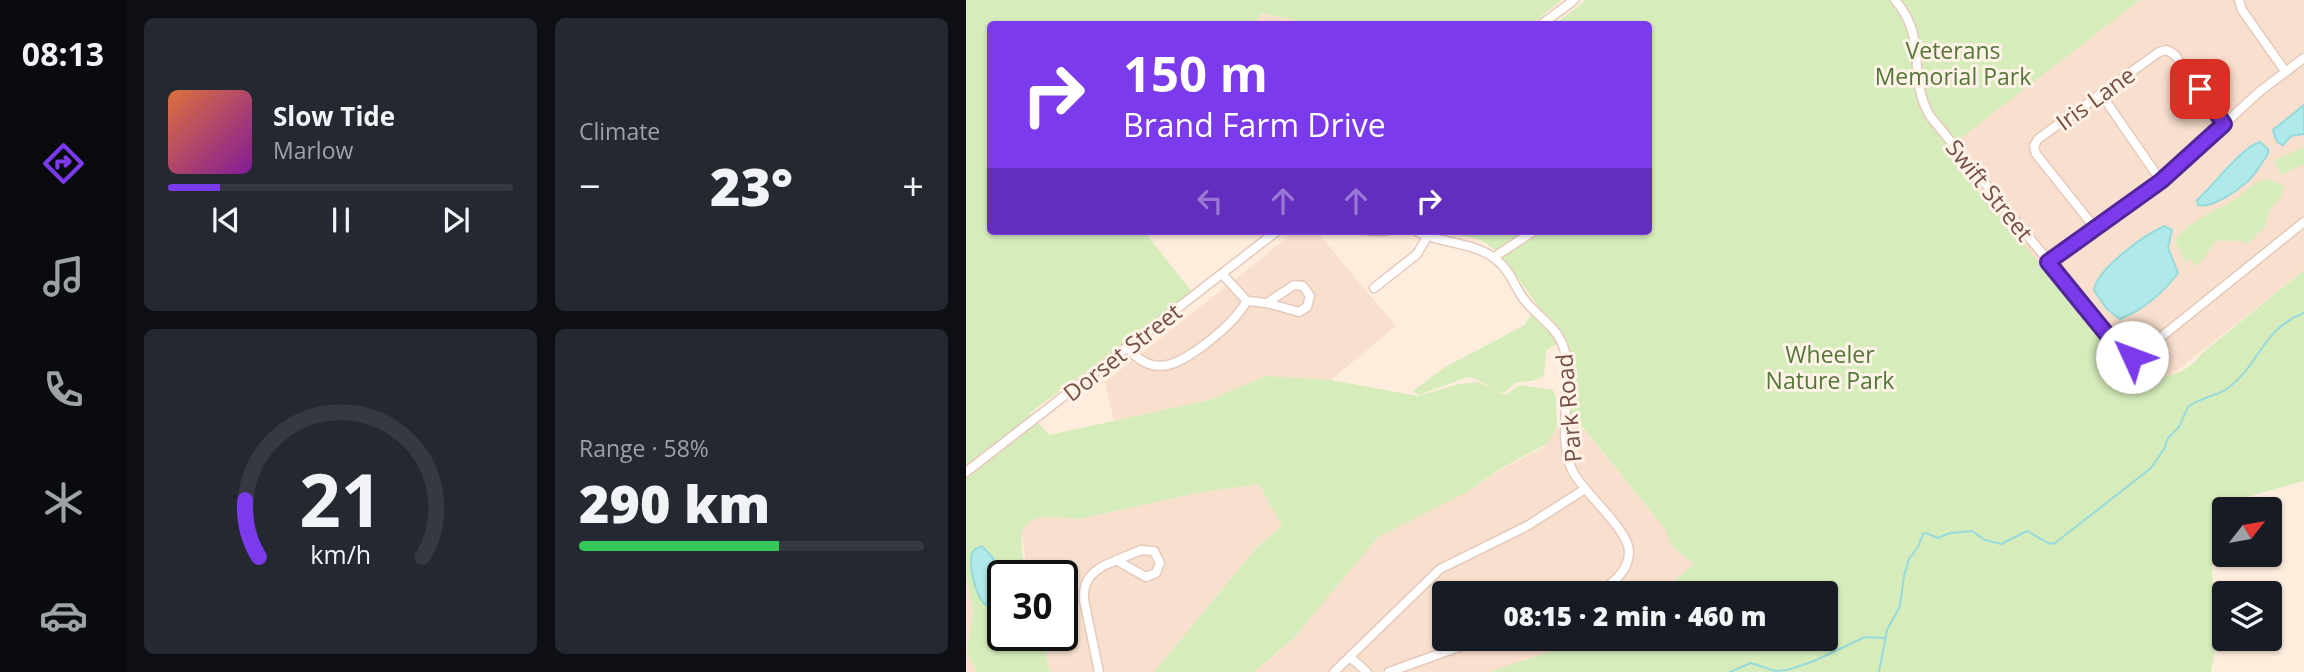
<!DOCTYPE html>
<html lang="en">
<head>
<meta charset="utf-8">
<style>
  body { margin:0; font-family:"Open Sans",sans-serif; background:#242831; color:#f1f3f6; height:100vh; display:flex; flex-direction:column; font-size:26px; white-space:nowrap }
  * { box-sizing:border-box; margin:0 }
  p { font-size:23px; color:#9ea1a6 }
  .icon { flex:none; width:38px; height:38px; fill:none; stroke:currentColor; stroke-width:2; stroke-linecap:round; stroke-linejoin:round }
  .map { position:relative; flex:1; overflow:hidden }
  .sheet { display:flex; flex-direction:column; gap:18px; padding:18px; background:#0d0f14; width:840px }
  .sheet>* { flex:none }
  .guide { position:absolute; left:21px; top:21px; width:665px; height:214px; border-radius:7px; box-shadow:0 2px 5px #0004; background:#7c3aed; color:#fff; overflow:hidden }
  .needle { width:46px; rotate:59deg }
  .buttons { position:absolute; left:1246px; top:497px; display:grid; gap:14px }
  .buttons a { display:grid; place-items:center; width:70px; height:70px; border-radius:7px; background:#171b24; box-shadow:0 2px 5px #0004; font-size:35px }
  .speed { position:absolute; left:21px; top:560px; display:flex; gap:14px; font-size:35px; font-weight:700; text-align:center }
  .speed>* { display:grid; place-content:center; width:91px; height:91px; border-radius:50%; background:#171b24; box-shadow:0 2px 5px #0004; line-height:1 }
  .speed .limit { border:4px solid #111; border-radius:10px; background:#fff; color:#111 }
  .pin { position:absolute; display:grid; place-items:center; width:60px; height:60px; color:#fff; margin:-30px; border-radius:14px; box-shadow:0 4px 10px #0006 }
  .me { position:absolute; width:77px; margin:-38px; rotate:313deg; stroke-linejoin:round; filter:drop-shadow(0 0 5px #0008) }
  .turn { display:flex; align-items:center; gap:24px; height:147px; padding:0 21px; font-size:32px }
  .turn .icon { width:91px; height:91px; stroke-width:2.5 }
  .turn b { display:block; font-size:49px; line-height:60px }
  .lanes { display:flex; align-items:center; height:66px; padding:0 21px; background:#0003; justify-content:center; gap:35px; direction:ltr }
  .lanes .off { opacity:.35 }
  .big { font-size:52px; font-weight:800; line-height:1.1 }
  .sheet .card { flex:1; display:flex; flex-direction:column; justify-content:center; gap:10px; min-width:0; padding:0 24px; border-radius:10px; background:#242831 }
  .sheet .dial { align-items:center; gap:0 }
  .dial svg { height:182px; overflow:visible; fill:none; stroke:#363941; stroke-width:7; stroke-linecap:round; text-anchor:middle }
  .dial text { fill:#f1f3f6; stroke:none }
  .song { display:flex; align-items:center; gap:21px }
  .cover { width:84px; height:84px; border-radius:10px; background:linear-gradient(135deg,hsl(20 70% 55%),hsl(290 70% 35%)) }
  .played { height:7px; border-radius:4px; background:linear-gradient(90deg,#7c3aed 15%,#363941 15%) }
  .keys { display:flex; justify-content:space-around; direction:ltr }
  .heat { display:flex; justify-content:space-between; align-items:center; font-size:38px; direction:ltr }
  .charge { height:10px; border-radius:5px; background:linear-gradient(90deg,#34c759 58%,#363941 0) }
  .sheet .tiles { flex:1; display:grid; gap:18px; grid-template-columns:repeat(2,1fr) }
  .trip { position:absolute; left:466px; top:581px; width:406px; height:70px; border-radius:7px; background:#171b24; box-shadow:0 2px 5px #0004; font-weight:800; line-height:70px; text-align:center }
  main { display:flex; flex:1; min-height:0 }
  .tab-bar { display:flex; flex-direction:column; width:126px; justify-content:space-around; align-items:center; background:#090b0e; color:#9ea1a6 }
  .tab-bar .icon { width:49px; height:49px }
  .tab-bar .selected { color:#7c3aed }
  .tab-bar b { font-size:32px; color:#f1f3f6 }
  .map>svg:first-child { display:block }
  .residential { fill:#f9e0ce }
  .green { fill:#d6edbb }
  .water { fill:#b0e9e9; stroke:#96dadc; stroke-width:2 }
  .lines { fill:none; stroke-linecap:round; stroke-linejoin:round }
  .stream { stroke:#96dadc; stroke-width:2 }
  .minor-casing { stroke:#e5c9bc; stroke-width:11 }
  .minor { stroke:#fff; stroke-width:8 }
  .route-casing { stroke:#51269a; stroke-width:18 }
  .route { stroke:#7c3aed; stroke-width:12 }
  .labels { text-anchor:middle; dominant-baseline:central; stroke-width:6; stroke-linejoin:round; paint-order:stroke }
  .park-label { font-size:23px; fill:#537738; stroke:#fff2e6 }
  .street-label { font-size:23px; fill:#764f44; stroke:#fff2e6 }
</style>
</head>
<body>
<main>
<nav class="tab-bar">
<b>08:13</b>
<svg class="icon selected" aria-label="directions" viewBox="0 0 24 24"><path d="M12 3l9 9-9 9-9-9zM9 14v-3h6M13 9l2 2-2 2"/></svg>
<svg class="icon" aria-label="music" viewBox="0 0 24 24"><path d="M9 18V5l10-2v13"/><circle cx="6" cy="18" r="3"/><circle cx="16" cy="16" r="3"/></svg>
<svg class="icon" aria-label="phone" viewBox="0 0 24 24"><path d="M5 4h4l2 5-3 2q2 4 5 5l2-3 5 2v4C11 20 4 13 5 4z"/></svg>
<svg class="icon" aria-label="climate" viewBox="0 0 24 24"><path d="M12 3v18M4 7l16 10M4 17L20 7"/></svg>
<svg class="icon" aria-label="car" viewBox="0 0 24 24"><path d="M5 17H2v-5l4-1 3-4h7l3 4 3 1v5h-3M9 17h6M6 11h13"/><circle cx="7" cy="17" r="2"/><circle cx="17" cy="17" r="2"/></svg>
</nav>
<section class="sheet">
<div class="tiles">
<div class="card">
<div class="song"><i class="cover"></i><div><b>Slow Tide</b><p>Marlow</p></div></div>
<div class="played"></div>
<div class="keys"><svg class="icon" aria-label="previous" viewBox="0 0 24 24"><path d="M18 5L8 12l10 7zM5 5v14"/></svg><svg class="icon" aria-label="pause" viewBox="0 0 24 24"><path d="M8 5v14M16 5v14"/></svg><svg class="icon" aria-label="next" viewBox="0 0 24 24"><path d="M6 5l10 7-10 7zM19 5v14"/></svg></div>
</div>
<div class="card"><p>Climate</p>
<div class="heat"><a>−</a><b class="big">23°</b><a>+</a></div>
</div>
<div class="card dial"><svg viewBox="0 0 100 80">
<path d="M14 69A42 42 0 1 1 86 69"/>
<path d="M14 69A42 42 0 0 1 8 44" stroke="#7c3aed"/>
<text x="50" y="56" font-size="32" font-weight="700">21</text>
<text x="50" y="72" font-size="11">km/h</text>
</svg></div>
<div class="card"><p>Range · 58%</p><b class="big">290 km</b><div class="charge"></div></div>
</div>
</section>
<div class="map">
<svg width="1338" height="672" viewBox="0 0 1338 672">
  <rect width="100%" height="100%" fill="#feeddd"/>
  <path class="residential" d="M1174 0H1338V270L1184 392 977 151Z
    M295 13 347 24H288Z
    M330 231H350L430 326 365 380 300 376 243 400 148 421 139 382Z
    M608 425 618 430 728 564 695 593H478V639H621L523 672H288L313 652 412 537 501 492 534 470 578 447 591 427Z
    M293 484 316 526 291 547 188 672H84L76 635H96V576H61L56 532 60 524 69 518 86 516 113 519 231 493Z
    M0 574 7 613 1 652 11 672H0Z"/>
  <path class="green" d="M0 0H596L565 24H347L296 13 288 24H24V231H178L226 292 64 413 83 435 243 400 300 376 365 380 452 396 493 384 512 382 539 395 554 385 587 390 590 397 591 427 582 443 534 469 501 492 412 537 326 640 288 672H188L291 547 316 526 293 484 231 493 113 519C58 513 47 518 61 576H37V635H76L84 672H11L1 652 7 613 0 574Z
    M620 0H1174L978 151 1161 365C1167 369 1174 374 1181 376 1200 381 1224 371 1235 354L1338 270V481L1266 501 1258 509 1254 518 1246 562 1249 649 1245 672H523L621 639H859V593H695L728 564 711 551 703 541 700 530 605 413 606 361 601 341 588 345 580 351 578 376 567 381 551 382 538 393C524 390 515 378 501 377L453 395 447 391 479 367 559 325 571 304C552 282 538 247 508 238 495 235 482 234 470 231H682V24H589Z
    M1338 147V164L1315 175 1308 160Z
    M1302 179 1318 186 1316 195 1303 211 1299 227 1282 244 1275 241H1253L1251 239 1232 266 1219 257 1220 266 1209 240C1229 216 1246 214 1269 199 1283 190 1284 182 1302 179Z"/>
  <path class="water" d="M1338 105V134L1325 136 1317 145C1310 143 1309 138 1307 130Z
    M1294 142 1302 149V154C1296 162 1290 174 1282 181 1272 190 1246 209 1232 205L1231 200C1245 188 1279 144 1294 142Z
    M1199 226 1206 230 1202 248 1212 273C1198 292 1177 310 1154 319L1141 309 1128 290C1131 269 1179 234 1199 226Z
    M16 546 27 558 30 573 36 583 20 605C10 599 0 560 8 550Z"/>
  <g class="lines">
    <path class="stream" d="M764 672 785 663 809 671 822 670 848 661 899 637 919 638
      M913 672 921 630 934 606 938 576 943 559 952 547 957 534 960 533 972 538 984 533 1006 531 1019 540 1035 544 1061 531 1084 544 1089 543 1185 468 1198 449 1202 438 1213 427 1222 407C1234 397 1250 397 1262 388 1295 363 1295 330 1338 313"/>
    <g class="minor-casing">
      <path id="minor" d="M929 0C964 41 939 72 964 116L1159 355 1166 357 1174 354 1338 222
        M1273 0 1276 10 1319 71
        M576 24 608 0
        M1135 94 1195 181
        M1129 228 1070 154 1068 146 1072 139 1193 52 1201 50 1209 55 1258 124
        M404 231H419
        M450 231C476 245 512 241 534 263 545 273 549 287 557 298 576 323 597 327 601 363 604 395 592 440 606 470 617 493 663 529 663 552 663 571 646 584 632 593
        M528 257 568 231
        M1082 262 1203 175 1293 92 1338 58
        M256 274 281 301 301 303 333 312 341 307 344 296 337 286 328 285 301 303
        M408 288 451 254 461 237
        M162 348C187 379 213 364 238 345 255 332 269 320 281 301
        M0 472 311 231
        M384 657 401 672
        M133 672 118 600C117 582 124 573 139 565L175 550 188 551 194 563 190 573 180 577 150 560
        M368 672 474 569 561 526 619 489
        M423 672 515 639"/>
    </g>
    <use href="#minor" class="minor"/>
  </g>
  <g class="lines">
    <g class="route-casing">
      <path id="route" d="M1166 357 1156 353 1082 262 1195 181 1258 124 1234 89"/>
    </g>
    <use href="#route" class="route"/>
  </g>
  <g class="labels">
    <g class="park-label">
      <text x="987" y="50">Veterans<tspan x="987" dy="26">Memorial Park</tspan></text>
      <text x="864" y="354">Wheeler<tspan x="864" dy="26">Nature Park</tspan></text>
    </g>
    <g class="street-label">
      <text transform="translate(1129 98) rotate(-36)">Iris Lane</text>
      <text transform="translate(1024 190) rotate(51)">Swift Street</text>
      <text transform="translate(156 352) rotate(-38)">Dorset Street</text>
      <text transform="translate(602 408) rotate(-95)">Park Road</text>
    </g>
  </g>
</svg>
<div class="buttons">
<a><svg class="needle" viewBox="-14 -14 28 28"><path d="M0-13l5 13h-10z" fill="#e53935"/><path d="M0 13l5-13h-10z" fill="#9ea1a6"/></svg></a>
<a><svg class="icon" aria-label="layers" viewBox="0 0 24 24"><path d="M12 4l9 5-9 5-9-5zM3 14l9 5 9-5"/></svg></a>
</div>
<div class="speed"><div class="limit">30</div></div>
<div class="pin" style="left:1234px;top:89px;background:#d93025"><svg class="icon" aria-label="arrive" viewBox="0 0 24 24"><path d="M6 21V4h12l-3 4 3 4H6"/></svg></div>
<svg class="me" style="left:1166px;top:357px" viewBox="-20 -20 40 40"><circle r="19" fill="#fff"/><path d="M0-13L10 11 0 6-10 11z" fill="#7c3aed"/></svg>
<div class="trip">08:15 · 2 min · 460 m</div>
<div class="guide">
<div class="turn"><svg class="icon" aria-label="right" viewBox="0 0 24 24"><path d="M7 20v-9h11M14 6l5 5-5 5"/></svg><div><b>150 m</b>Brand Farm Drive</div></div>
<div class="lanes"><svg class="icon off" aria-label="left" viewBox="0 0 24 24"><path d="M17 20v-9H6M10 6l-5 5 5 5"/></svg><svg class="icon off" aria-label="ahead" viewBox="0 0 24 24"><path d="M12 20V5M6 11l6-6 6 6"/></svg><svg class="icon off" aria-label="ahead" viewBox="0 0 24 24"><path d="M12 20V5M6 11l6-6 6 6"/></svg><svg class="icon" aria-label="right" viewBox="0 0 24 24"><path d="M7 20v-9h11M14 6l5 5-5 5"/></svg></div>
</div>
</div>
</main>
</body>
</html>
